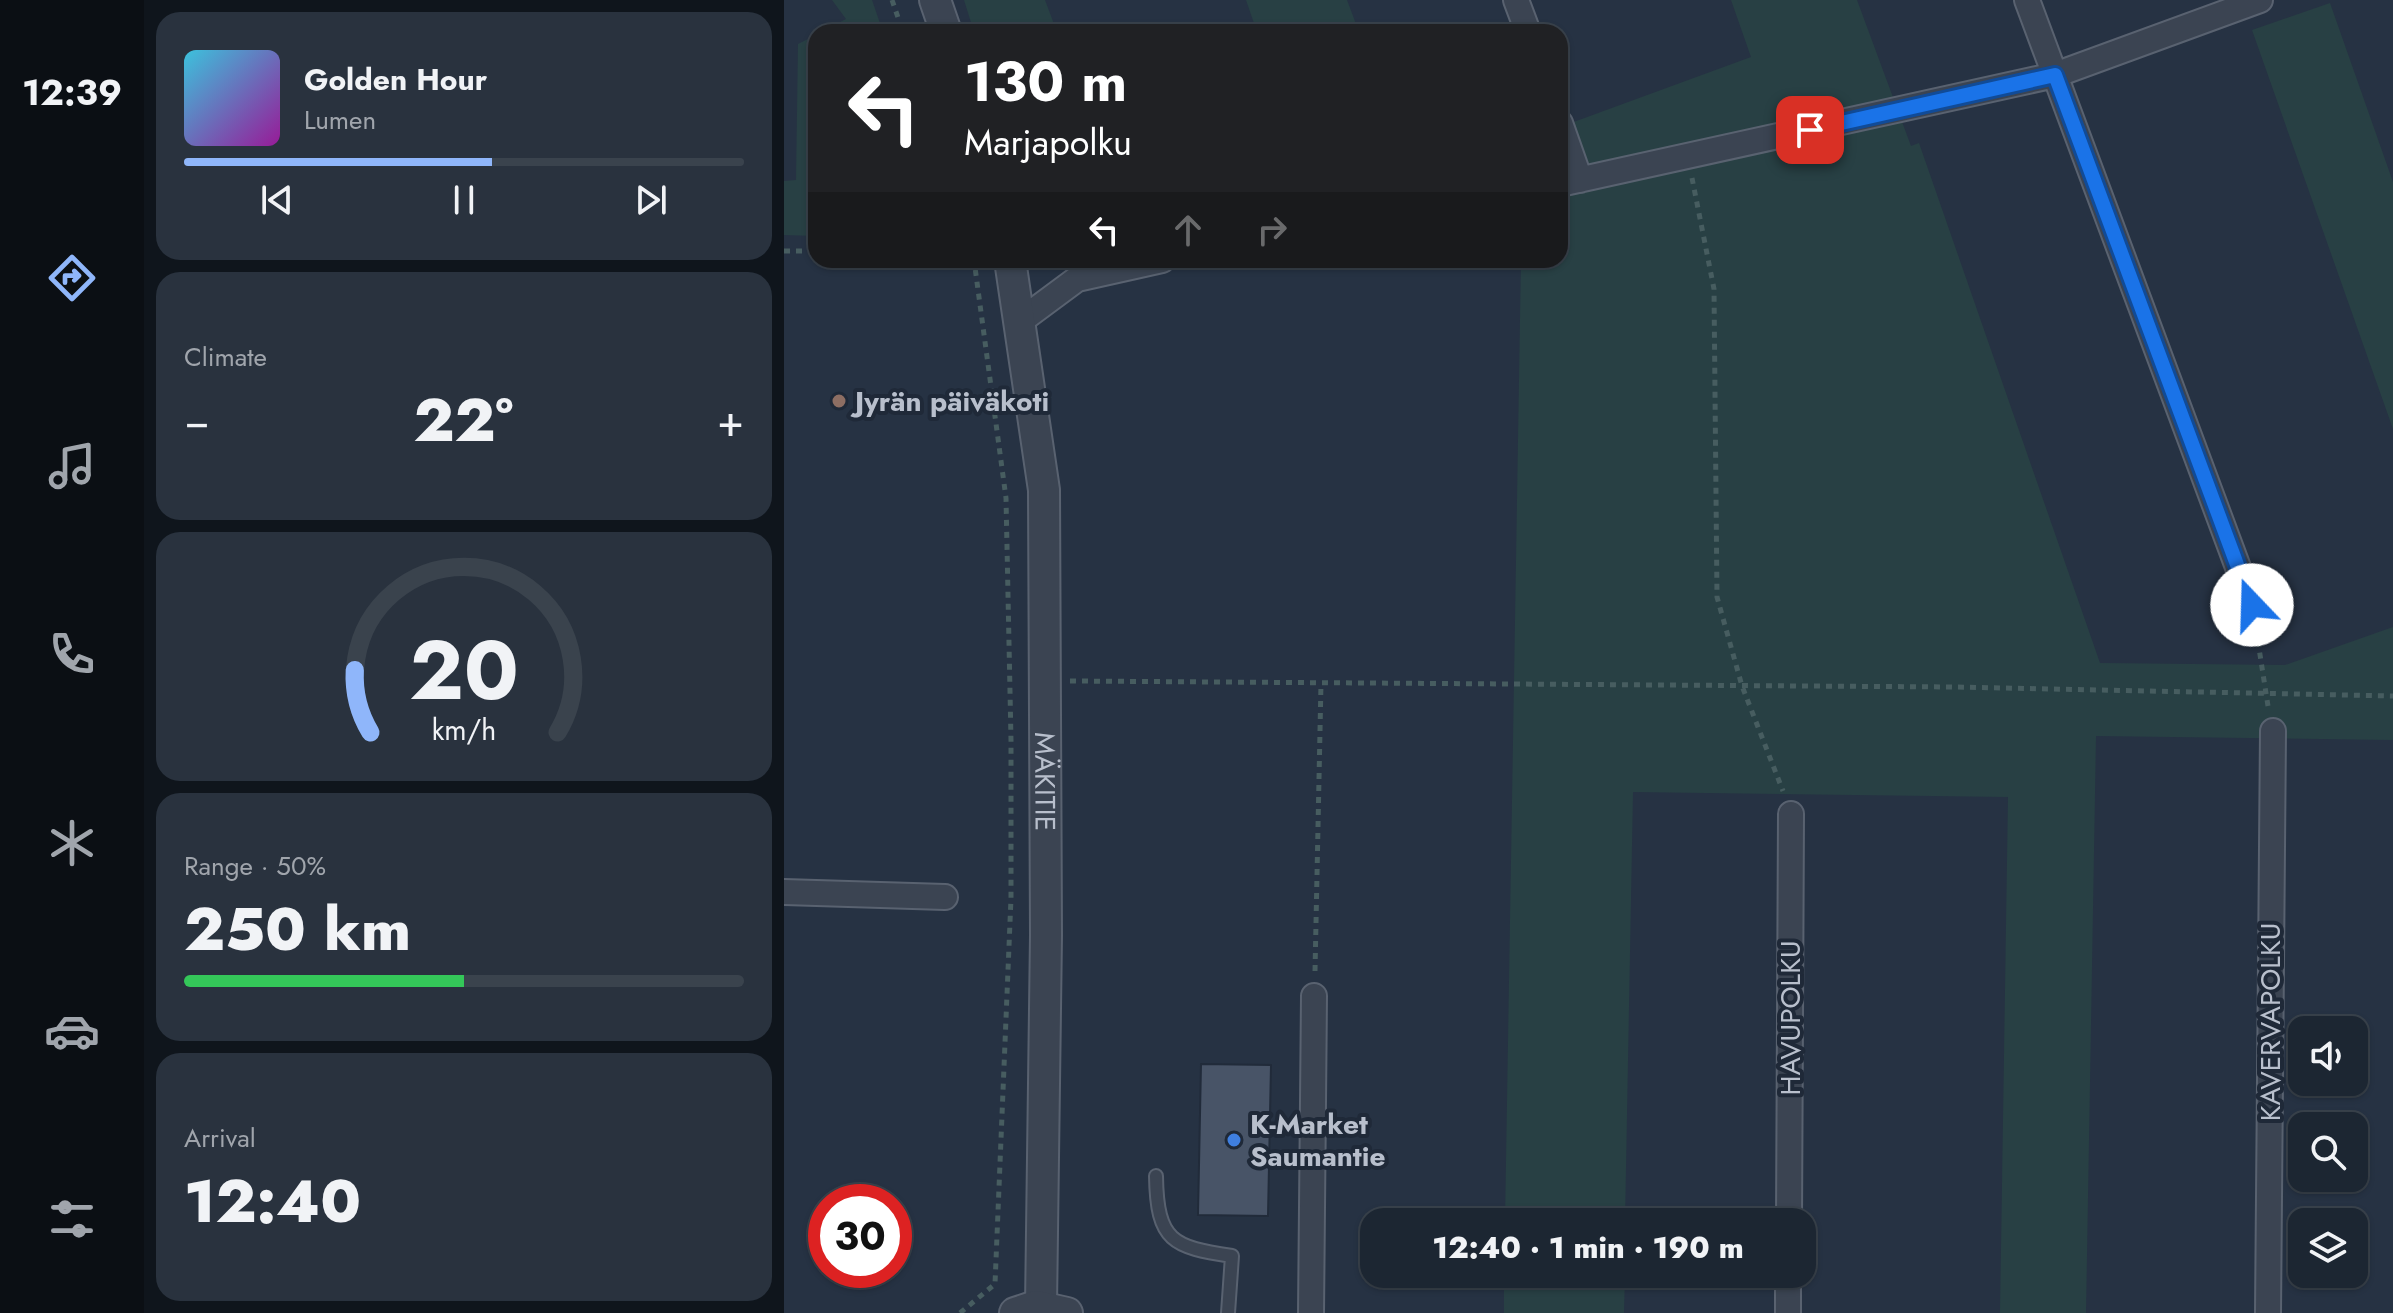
<!DOCTYPE html>
<html lang="en">
<head>
<meta charset="utf-8">
<style>
  body { margin:0; font-family:Jost,sans-serif; background:#29323e; color:#f1f3f6; height:100vh; display:flex; flex-direction:column; font-size:30px; white-space:nowrap }
  * { box-sizing:border-box; margin:0 }
  p { font-size:26px; color:#a0a5ac }
  .icon { flex:none; width:44px; height:44px; fill:none; stroke:currentColor; stroke-width:2; stroke-linecap:round; stroke-linejoin:round }
  .map { position:relative; flex:1; overflow:hidden }
  .sheet { display:flex; flex-direction:column; gap:12px; padding:12px; background:#0f151c; width:640px }
  .sheet>* { flex:none }
  .hud { position:absolute; left:24px; top:24px; width:760px; height:244px; border-radius:24px; box-shadow:0 2px 6px #0004,0 0 0 2px #3a434d; background:#202124; color:#fff; overflow:hidden }
  .buttons { position:absolute; left:1504px; top:1016px; display:grid; gap:16px }
  .buttons a { display:grid; place-items:center; width:80px; height:80px; border-radius:16px; background:#1c2632; box-shadow:0 2px 6px #0004,0 0 0 2px #3a434d; font-size:40px }
  .speed { position:absolute; left:24px; top:1184px; display:flex; gap:16px; font-size:40px; font-weight:700; text-align:center }
  .speed>* { display:grid; place-content:center; width:104px; height:104px; border-radius:50%; background:#1c2632; box-shadow:0 2px 6px #0004,0 0 0 2px #3a434d; line-height:1 }
  .speed .limit { border:12px solid #d22; background:#fff; color:#111 }
  .pin { position:absolute; display:grid; place-items:center; width:68px; height:68px; color:#fff; margin:-34px; border-radius:16px; box-shadow:0 4px 12px #0006 }
  .me { position:absolute; width:88px; margin:-44px; rotate:339deg; stroke-linejoin:round; filter:drop-shadow(0 0 6px #0008) }
  .turn { display:flex; align-items:center; gap:28px; height:168px; padding:0 24px; font-size:36px }
  .turn .icon { width:104px; height:104px; stroke-width:2.5 }
  .turn b { display:block; font-size:56px; line-height:68px }
  .lanes { display:flex; align-items:center; height:76px; padding:0 24px; background:#0003; justify-content:center; gap:40px; direction:ltr }
  .lanes .off { opacity:.35 }
  .big { font-size:60px; font-weight:800; line-height:1.1 }
  .sheet .tile { flex:1; display:flex; flex-direction:column; justify-content:center; gap:12px; min-width:0; padding:0 28px; border-radius:24px; background:#29323e }
  .sheet .dial { align-items:center; gap:0 }
  .dial svg { height:208px; overflow:visible; fill:none; stroke:#3a434d; stroke-width:7; stroke-linecap:round; text-anchor:middle }
  .dial text { fill:#f1f3f6; stroke:none }
  .song { display:flex; align-items:center; gap:24px }
  .cover { width:96px; height:96px; border-radius:12px; background:linear-gradient(135deg,hsl(190 70% 55%),hsl(300 70% 35%)) }
  .played { height:8px; border-radius:4px; background:linear-gradient(90deg,#8fb6fa 55%,#3a434d 55%) }
  .keys { display:flex; justify-content:space-around; direction:ltr }
  .heat { display:flex; justify-content:space-between; align-items:center; font-size:44px; direction:ltr }
  .charge { height:12px; border-radius:6px; background:linear-gradient(90deg,#34c759 50%,#3a434d 0) }
  .trip { position:absolute; left:576px; top:1208px; width:456px; height:80px; border-radius:24px; background:#1c2632; box-shadow:0 2px 6px #0004,0 0 0 2px #3a434d; font-weight:800; line-height:80px; text-align:center }
  main { display:flex; flex:1; min-height:0 }
  .menu { display:flex; flex-direction:column; width:144px; justify-content:space-around; align-items:center; background:#0b0f14; color:#a0a5ac }
  .menu .icon { width:56px; height:56px }
  .menu .on { color:#8fb6fa }
  .menu b { font-size:36px; color:#f1f3f6 }
  .map>svg:first-child { display:block }
  .green { fill:#284044 }
  .building { fill:#485467; stroke:#212b3a; stroke-width:2 }
  .lines { fill:none; stroke-linecap:round; stroke-linejoin:round }
  .service-casing { stroke:#596270; stroke-width:16 }
  .minor-casing { stroke:#596270; stroke-width:28 }
  .tertiary-casing { stroke:#596270; stroke-width:34 }
  .path { stroke:#475d60; stroke-width:5; stroke-dasharray:6 6; stroke-linecap:butt }
  .service { stroke:#3b4452; stroke-width:12 }
  .minor { stroke:#3b4452; stroke-width:24 }
  .tertiary { stroke:#3b4452; stroke-width:30 }
  .route-casing { stroke:#114b97; stroke-width:20 }
  .route { stroke:#1a73e8; stroke-width:14 }
  .education-dot { fill:#8d6e63; stroke:#1f2938; stroke-width:3 }
  .shop-dot { fill:#3f7fe0; stroke:#1f2938; stroke-width:3 }
  .labels { text-anchor:middle; dominant-baseline:central; stroke-width:8; stroke-linejoin:round; paint-order:stroke }
  .poi-label { font-size:28px; font-weight:bold; fill:#b8bfcc; stroke:#1f2938; text-anchor:start }
  .street-label { font-size:28px; fill:#b8bfcc; stroke:#1f2938 }
</style>
</head>
<body>
<main>
<nav class="menu">
<b>12:39</b>
<svg class="icon on" aria-label="directions" viewBox="0 0 24 24"><path d="M12 3l9 9-9 9-9-9zM9 14v-3h6M13 9l2 2-2 2"/></svg>
<svg class="icon" aria-label="music" viewBox="0 0 24 24"><path d="M9 18V5l10-2v13"/><circle cx="6" cy="18" r="3"/><circle cx="16" cy="16" r="3"/></svg>
<svg class="icon" aria-label="phone" viewBox="0 0 24 24"><path d="M5 4h4l2 5-3 2q2 4 5 5l2-3 5 2v4C11 20 4 13 5 4z"/></svg>
<svg class="icon" aria-label="climate" viewBox="0 0 24 24"><path d="M12 3v18M4 7l16 10M4 17L20 7"/></svg>
<svg class="icon" aria-label="car" viewBox="0 0 24 24"><path d="M5 17H2v-5l4-1 3-4h7l3 4 3 1v5h-3M9 17h6M6 11h13"/><circle cx="7" cy="17" r="2"/><circle cx="17" cy="17" r="2"/></svg>
<svg class="icon" aria-label="filters" viewBox="0 0 24 24"><path d="M4 7h16M4 17h16"/><circle cx="9" cy="7" r="2"/><circle cx="15" cy="17" r="2"/></svg>
</nav>
<section class="sheet">
<div class="tile">
<div class="song"><i class="cover"></i><div><b>Golden Hour</b><p>Lumen</p></div></div>
<div class="played"></div>
<div class="keys"><svg class="icon" aria-label="previous" viewBox="0 0 24 24"><path d="M18 5L8 12l10 7zM5 5v14"/></svg><svg class="icon" aria-label="pause" viewBox="0 0 24 24"><path d="M8 5v14M16 5v14"/></svg><svg class="icon" aria-label="next" viewBox="0 0 24 24"><path d="M6 5l10 7-10 7zM19 5v14"/></svg></div>
</div>
<div class="tile"><p>Climate</p>
<div class="heat"><a>−</a><b class="big">22°</b><a>+</a></div>
</div>
<div class="tile dial"><svg viewBox="0 0 100 80">
<path d="M14 69A42 42 0 1 1 86 69"/>
<path d="M14 69A42 42 0 0 1 8 45" stroke="#8fb6fa"/>
<text x="50" y="56" font-size="32" font-weight="700">20</text>
<text x="50" y="72" font-size="11">km/h</text>
</svg></div>
<div class="tile"><p>Range · 50%</p><b class="big">250 km</b><div class="charge"></div></div>
<div class="tile"><p>Arrival</p><b class="big">12:40</b></div>
</section>
<div class="map">
<svg width="1609" height="1313" viewBox="0 0 1609 1313">
  <rect width="100%" height="100%" fill="#263243"/>
  <path class="green" d="M48 0H88L99 32H37L62 19Z
    M180 0H261L273 32H190Z
    M462 0H563L575 32H473Z
    M947 0H1073L1127 146 1135 143 1316 663 1501 665 1609 627V740L1312 736 1302 1313H1216L1224 797 849 792 841 1222H721L737 260H776V127L967 57Z
    M1546 3 1609 182V429L1468 30Z
    M32 35V236L0 235V181L12 180 14 44Z
    M720 1274H841L840 1313H720Z"/>
  <path class="building" d="M417 1064 487 1065 484 1216 414 1215Z"/>
  <g class="lines">
    <g class="service-casing">
      <path id="service" d="M372 1176C373 1242 389 1247 448 1256L444 1313"/>
    </g>
    <g class="minor-casing">
      <path id="minor" d="M732 0 744 32
        M1243 0 1468 605
        M776 123 796 180
        M776 184 1271 75 1476 0
        M235 322 293 279 378 260
        M0 892 161 897
        M1005 1222 1007 814
        M527 1313 530 996
        M1004 1313V1274
        M1484 1313 1489 731"/>
    </g>
    <g class="tertiary-casing">
      <g id="tertiary">
        <path d="M151 0 162 32"/>
        <path id="s1" d="M226 260 260 490 262 935 257 1306"/>
        <path d="M231 1313 252 1306 283 1313"/>
      </g>
    </g>
    <path class="path" d="M108 0 119 32
      M908 178 930 289 933 597 958 686 999 791
      M0 251H32
      M1472 629 1484 706
      M286 681 1170 687 1609 696
      M531 971 537 683
      M176 1313 211 1284 227 898V740L222 498 190 260"/>
    <use href="#service" class="service"/>
    <use href="#minor" class="minor"/>
    <use href="#tertiary" class="tertiary"/>
  </g>
  <g class="lines">
    <g class="route-casing">
      <path id="route" d="M1026 130 1271 75 1468 605"/>
    </g>
    <use href="#route" class="route"/>
  </g>
  <circle class="education-dot" cx="55" cy="401" r="8"/>
  <circle class="shop-dot" cx="450" cy="1140" r="8"/>
  <g class="labels">
    <g class="poi-label">
      <text x="71" y="401">Jyrän päiväkoti</text>
      <text x="466" y="1124">K-Market<tspan x="466" dy="32">Saumantie</tspan></text>
    </g>
    <g class="street-label">
      <text stroke="none"><textPath href="#s1" startOffset="524">MÄKITIE</textPath></text>
      <text transform="translate(1006 1018) rotate(-90)">HAVUPOLKU</text>
      <text transform="translate(1486 1022) rotate(-90)">KAVERVAPOLKU</text>
    </g>
  </g>
</svg>
<div class="buttons">
<a><svg class="icon" aria-label="sound" viewBox="0 0 24 24"><path d="M4 9h4l5-4v14l-5-4H4zM17 9q2 3 0 6"/></svg></a>
<a><svg class="icon" aria-label="search" viewBox="0 0 24 24"><circle cx="10" cy="10" r="6"/><path d="M15 15l6 6"/></svg></a>
<a><svg class="icon" aria-label="layers" viewBox="0 0 24 24"><path d="M12 4l9 5-9 5-9-5zM3 14l9 5 9-5"/></svg></a>
</div>
<div class="speed"><div class="limit">30</div></div>
<div class="pin" style="left:1026px;top:130px;background:#d93025"><svg class="icon" aria-label="arrive" viewBox="0 0 24 24"><path d="M6 21V4h12l-3 4 3 4H6"/></svg></div>
<svg class="me" style="left:1468px;top:605px" viewBox="-20 -20 40 40"><circle r="19" fill="#fff"/><path d="M0-13L10 11 0 6-10 11z" fill="#1a73e8"/></svg>
<div class="trip">12:40 · 1 min · 190 m</div>
<div class="hud">
<div class="turn"><svg class="icon" aria-label="left" viewBox="0 0 24 24"><path d="M17 20v-9H6M10 6l-5 5 5 5"/></svg><div><b>130 m</b>Marjapolku</div></div>
<div class="lanes"><svg class="icon" aria-label="left" viewBox="0 0 24 24"><path d="M17 20v-9H6M10 6l-5 5 5 5"/></svg><svg class="icon off" aria-label="ahead" viewBox="0 0 24 24"><path d="M12 20V5M6 11l6-6 6 6"/></svg><svg class="icon off" aria-label="right" viewBox="0 0 24 24"><path d="M7 20v-9h11M14 6l5 5-5 5"/></svg></div>
</div>
</div>
</main>
</body>
</html>
